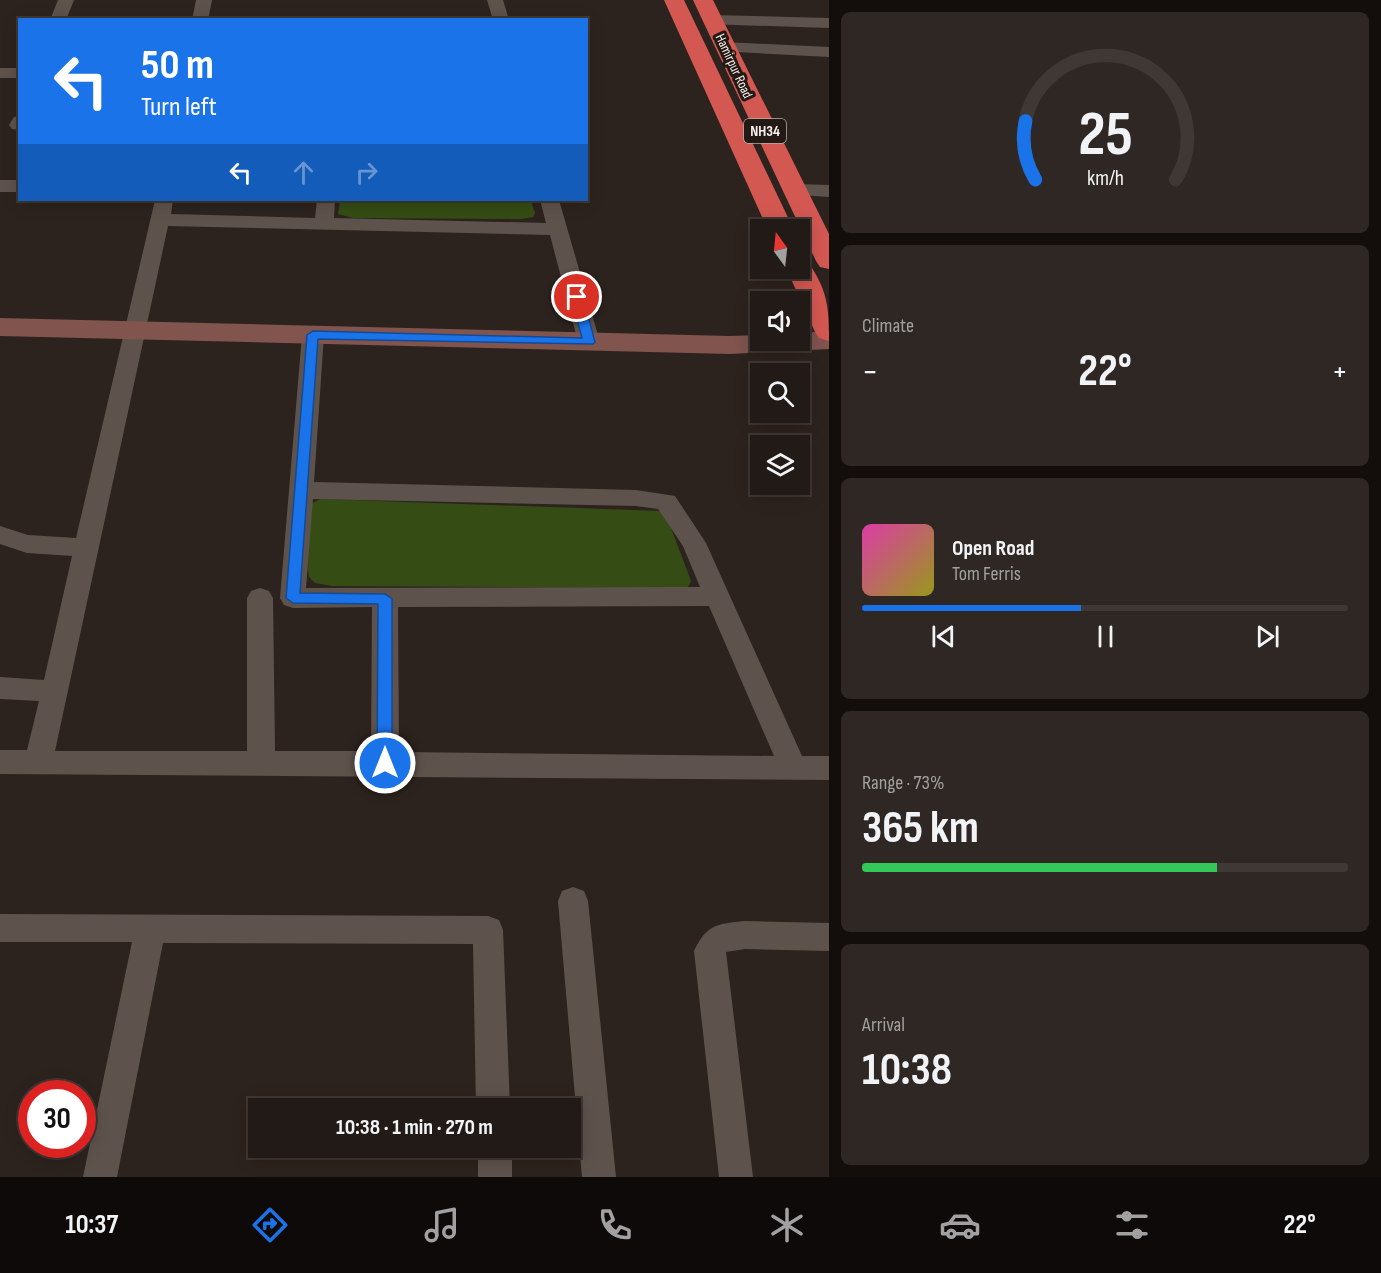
<!DOCTYPE html>
<html lang="en">
<head>
<meta charset="utf-8">
<style>
  body { margin:0; font-family:"Sofia Sans Condensed",sans-serif; background:#2e2723; color:#f1f3f6; height:100vh; display:flex; flex-direction:column; font-size:22px; white-space:nowrap }
  * { box-sizing:border-box; margin:0 }
  p { font-size:20px; color:#a2a1a1 }
  .icon { flex:none; width:33px; height:33px; fill:none; stroke:currentColor; stroke-width:2; stroke-linecap:round; stroke-linejoin:round }
  .map { position:relative; flex:1; overflow:hidden }
  .details { display:flex; flex-direction:column; gap:12px; padding:12px; background:#130e0c; width:552px }
  .details>* { flex:none }
  .hud { position:absolute; left:18px; top:18px; width:570px; height:183px; border-radius:0px; box-shadow:0 3px 15px #0003,0 0 0 2px #3f3835; background:#1a73e8; color:#fff; overflow:hidden }
  .needle { width:39px; rotate:345deg }
  .fabs { position:absolute; left:750px; top:219px; display:grid; gap:12px }
  .fabs a { display:grid; place-items:center; width:60px; height:60px; border-radius:0px; background:#221a16; box-shadow:0 3px 15px #0003,0 0 0 2px #3f3835; font-size:30px }
  .speed { position:absolute; left:18px; top:1080px; display:flex; gap:12px; font-size:30px; font-weight:700; text-align:center }
  .speed>* { display:grid; place-content:center; width:78px; height:78px; border-radius:50%; background:#221a16; box-shadow:0 3px 15px #0003,0 0 0 2px #3f3835; line-height:1 }
  .speed .limit { border:9px solid #d22; background:#fff; color:#111 }
  .pin { position:absolute; display:grid; place-items:center; width:51px; height:51px; color:#fff; margin:-26px; border:3px solid #fff; border-radius:50%; box-shadow:0 2px 6px #0007 }
  .me { position:absolute; width:66px; margin:-33px; rotate:0deg; stroke-linejoin:round; filter:drop-shadow(0 0 4px #0008) }
  .turn { display:flex; align-items:center; gap:21px; height:126px; padding:0 24px; font-size:27px }
  .turn .icon { width:78px; height:78px; stroke-width:2.5 }
  .turn b { display:block; font-size:42px; line-height:51px }
  .lanes { display:flex; align-items:center; height:57px; padding:0 24px; background:#0003; justify-content:center; gap:30px; direction:ltr }
  .lanes .off { opacity:.35 }
  .big { font-size:45px; font-weight:700; line-height:1.1 }
  .details .widget { flex:1; display:flex; flex-direction:column; justify-content:center; gap:9px; min-width:0; padding:0 21px; border-radius:9px; background:#2e2723 }
  .details .dial { align-items:center; gap:0 }
  .dial svg { height:156px; overflow:visible; fill:none; stroke:#3f3835; stroke-width:7; stroke-linecap:round; text-anchor:middle }
  .dial text { fill:#f1f3f6; stroke:none }
  .song { display:flex; align-items:center; gap:18px }
  .cover { width:72px; height:72px; border-radius:9px; background:linear-gradient(135deg,hsl(320 70% 55%),hsl(60 70% 35%)) }
  .played { height:6px; border-radius:3px; background:linear-gradient(90deg,#1a73e8 45%,#3f3835 45%) }
  .keys { display:flex; justify-content:space-around; direction:ltr }
  .heat { display:flex; justify-content:space-between; align-items:center; font-size:33px; direction:ltr }
  .charge { height:9px; border-radius:4px; background:linear-gradient(90deg,#34c759 73%,#3f3835 0) }
  .trip { position:absolute; left:248px; top:1098px; width:333px; height:60px; border-radius:0px; background:#221a16; box-shadow:0 3px 15px #0003,0 0 0 2px #3f3835; font-weight:700; line-height:60px; text-align:center }
  .dock { display:flex; height:96px; justify-content:space-around; align-items:center; background:#0e0a09; color:#a2a1a1 }
  .dock .icon { width:42px; height:42px }
  .dock .selected { color:#1a73e8 }
  .dock b { font-size:27px; color:#f1f3f6 }
  main { display:flex; flex:1; min-height:0 }
  .map>svg:first-child { display:block }
  .green { fill:#354d14 }
  .lines { fill:none; stroke-linecap:round; stroke-linejoin:round }
  .street { fill:#5e534c; fill-rule:evenodd }
  .secondary { fill:#81544e; fill-rule:evenodd }
  .highway { fill:#d45852; fill-rule:evenodd }
  .route { fill:#1a73e8; stroke:#114b97; stroke-width:1.5 }
  .labels { text-anchor:middle; dominant-baseline:central; stroke-width:6; stroke-linejoin:round; paint-order:stroke }
  .far-street-label { font-size:14px; fill:#f8f1ed; stroke:#241a15 }
  .shield { fill:#241a15; stroke:#b8b0ac; stroke-width:1.5 }
  .shield-label { font-size:15px; font-weight:bold; fill:#f8f1ed }
</style>
</head>
<body>
<main>
<div class="map">
<svg width="829" height="1177" viewBox="0 0 829 1177">
  <rect width="100%" height="100%" fill="#2d231e"/>
  <path class="green" d="M340 200H531L535 213 533 217 521 219 353 218 338 214Z
    M321 499 661 511 668 520 691 581 688 587 678 588 332 586 315 583 309 577 307 565 312 503Z"/>
  <g class="lines">
    <path class="street" d="M58 0H74L66 20H50Z
      M196 0H212L208 20H192Z
      M487 0H503L509 20H493Z
      M712 15 829 18V28L706 24 704 20 706 16Z
      M724 42 829 47V57L718 51 716 47 718 43Z
      M0 68H20V78H0Z
      M20 116V130L12 129 9 125 14 117Z
      M0 180H20V192H0Z
      M793 184 829 185V197L786 194 783 190Z
      M155 200H173L171 214 315 218 317 200H335L334 218 546 223 540 200H559L600 342 597 347H581L578 342 550 235 168 226 55 751H247V598L251 591 260 588 269 591 273 598 275 751H371L372 607 293 608 284 605 280 598 302 335 305 330H321L324 335 314 482 636 490 675 496 706 543 802 756H829V780L0 774V750H27L39 701 0 699V677L44 680 72 556 27 553 0 544V526L28 535 76 538ZM313 499 636 506 658 509 683 546 700 587 306 588ZM709 606 774 756 399 752 398 607Z
      M573 887 584 891 588 901 616 1177H582L558 901 562 891Z
      M0 914 488 916 499 920 503 930 510 1108H476L473 944 163 943 117 1177H83L132 942H0Z
      M745 921 829 923V951L745 949 726 952 753 1177H719L694 951C707 924 717 924 745 921Z
      M478 1148H512V1177H478Z"/>
    <path class="secondary" d="M0 318 730 336 760 335V340H800V333L829 331V349L730 354 0 336Z"/>
    <path class="highway" d="M664 0H684L794 230H768Z
      M693 0H713L829 234V269L820 267 816 261Z
      M800 260 808 262C828 291 829 308 829 341L819 338 815 332 786 268H800Z"/>
  </g>
  <path class="route" d="M577 293 583 297 595 342 593 344 318 339 300 593 385 594 392 599V763L390 767H380L377 763 378 604 293 603 286 598 307 335 313 331 582 338 571 297Z"/>
  <g class="labels">
    <g class="far-street-label">
      <text transform="translate(734 66) rotate(65)">Hamirpur Road</text>
    </g>
    <rect class="shield" x="744" y="119" width="42" height="24" rx="4.5"/>
    <g class="shield-label">
      <text x="765" y="131">NH34</text>
    </g>
  </g>
</svg>
<div class="fabs">
<a><svg class="needle" viewBox="-14 -14 28 28"><path d="M0-13l5 13h-10z" fill="#e53935"/><path d="M0 13l5-13h-10z" fill="#a2a1a1"/></svg></a>
<a><svg class="icon" aria-label="sound" viewBox="0 0 24 24"><path d="M4 9h4l5-4v14l-5-4H4zM17 9q2 3 0 6"/></svg></a>
<a><svg class="icon" aria-label="search" viewBox="0 0 24 24"><circle cx="10" cy="10" r="6"/><path d="M15 15l6 6"/></svg></a>
<a><svg class="icon" aria-label="layers" viewBox="0 0 24 24"><path d="M12 4l9 5-9 5-9-5zM3 14l9 5 9-5"/></svg></a>
</div>
<div class="speed"><div class="limit">30</div></div>
<div class="pin" style="left:577px;top:297px;background:#d93025"><svg class="icon" aria-label="arrive" viewBox="0 0 24 24"><path d="M6 21V4h12l-3 4 3 4H6"/></svg></div>
<svg class="me" style="left:385px;top:763px" viewBox="-20 -20 40 40"><circle r="17" fill="#1a73e8" stroke="#fff" stroke-width="3"/><path d="M0-11L8 9 0 5-8 9z" fill="#fff"/></svg>
<div class="trip">10:38 · 1 min · 270 m</div>
<div class="hud">
<div class="turn"><svg class="icon" aria-label="left" viewBox="0 0 24 24"><path d="M17 20v-9H6M10 6l-5 5 5 5"/></svg><div><b>50 m</b>Turn left</div></div>
<div class="lanes"><svg class="icon" aria-label="left" viewBox="0 0 24 24"><path d="M17 20v-9H6M10 6l-5 5 5 5"/></svg><svg class="icon off" aria-label="ahead" viewBox="0 0 24 24"><path d="M12 20V5M6 11l6-6 6 6"/></svg><svg class="icon off" aria-label="right" viewBox="0 0 24 24"><path d="M7 20v-9h11M14 6l5 5-5 5"/></svg></div>
</div>
</div>
<section class="details">
<div class="widget dial"><svg viewBox="0 0 100 80">
<path d="M14 69A42 42 0 1 1 86 69"/>
<path d="M14 69A42 42 0 0 1 9 39" stroke="#1a73e8"/>
<text x="50" y="56" font-size="32" font-weight="700">25</text>
<text x="50" y="72" font-size="11">km/h</text>
</svg></div>
<div class="widget"><p>Climate</p>
<div class="heat"><a>−</a><b class="big">22°</b><a>+</a></div>
</div>
<div class="widget">
<div class="song"><i class="cover"></i><div><b>Open Road</b><p>Tom Ferris</p></div></div>
<div class="played"></div>
<div class="keys"><svg class="icon" aria-label="previous" viewBox="0 0 24 24"><path d="M18 5L8 12l10 7zM5 5v14"/></svg><svg class="icon" aria-label="pause" viewBox="0 0 24 24"><path d="M8 5v14M16 5v14"/></svg><svg class="icon" aria-label="next" viewBox="0 0 24 24"><path d="M6 5l10 7-10 7zM19 5v14"/></svg></div>
</div>
<div class="widget"><p>Range · 73%</p><b class="big">365 km</b><div class="charge"></div></div>
<div class="widget"><p>Arrival</p><b class="big">10:38</b></div>
</section>
</main>
<nav class="dock">
<b>10:37</b>
<svg class="icon selected" aria-label="directions" viewBox="0 0 24 24"><path d="M12 3l9 9-9 9-9-9zM9 14v-3h6M13 9l2 2-2 2"/></svg>
<svg class="icon" aria-label="music" viewBox="0 0 24 24"><path d="M9 18V5l10-2v13"/><circle cx="6" cy="18" r="3"/><circle cx="16" cy="16" r="3"/></svg>
<svg class="icon" aria-label="phone" viewBox="0 0 24 24"><path d="M5 4h4l2 5-3 2q2 4 5 5l2-3 5 2v4C11 20 4 13 5 4z"/></svg>
<svg class="icon" aria-label="climate" viewBox="0 0 24 24"><path d="M12 3v18M4 7l16 10M4 17L20 7"/></svg>
<svg class="icon" aria-label="car" viewBox="0 0 24 24"><path d="M5 17H2v-5l4-1 3-4h7l3 4 3 1v5h-3M9 17h6M6 11h13"/><circle cx="7" cy="17" r="2"/><circle cx="17" cy="17" r="2"/></svg>
<svg class="icon" aria-label="filters" viewBox="0 0 24 24"><path d="M4 7h16M4 17h16"/><circle cx="9" cy="7" r="2"/><circle cx="15" cy="17" r="2"/></svg>
<b>22°</b>
</nav>
</body>
</html>
